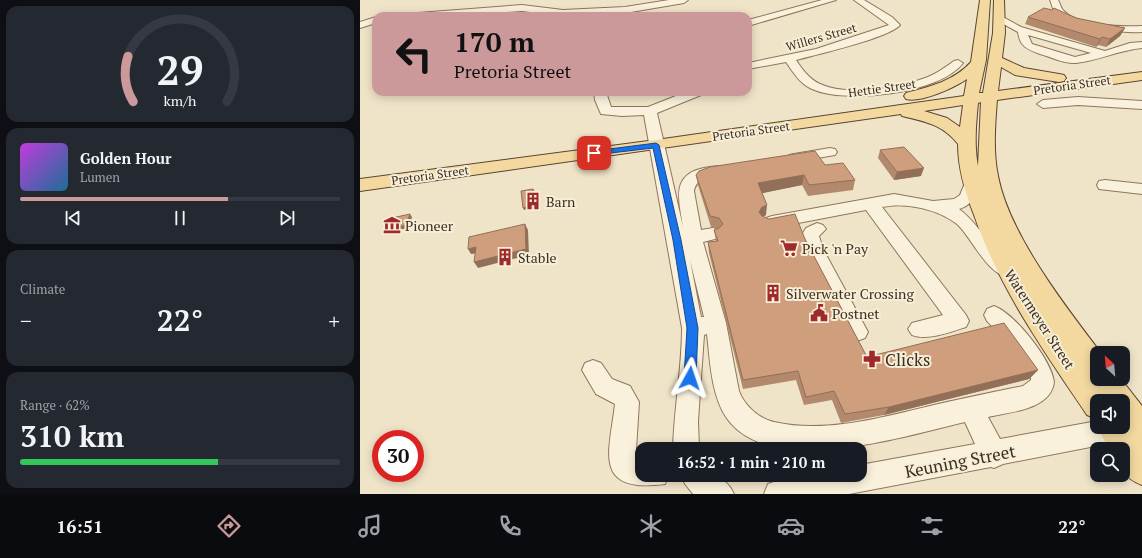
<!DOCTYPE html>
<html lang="en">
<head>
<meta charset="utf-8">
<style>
  body { margin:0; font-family:"PT Serif",serif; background:#242831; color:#f1f3f6; height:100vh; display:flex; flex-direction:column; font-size:15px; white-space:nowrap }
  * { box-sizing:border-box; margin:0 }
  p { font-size:13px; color:#9ea1a6 }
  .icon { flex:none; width:22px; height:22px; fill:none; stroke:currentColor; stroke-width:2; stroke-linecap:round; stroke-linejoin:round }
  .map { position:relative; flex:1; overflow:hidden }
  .sheet { display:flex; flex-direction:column; gap:6px; padding:6px; background:#0d0f14; width:360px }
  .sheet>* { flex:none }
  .hud { position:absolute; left:12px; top:12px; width:380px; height:84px; border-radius:12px; box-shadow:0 2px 10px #0003; background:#cc999b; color:#111; overflow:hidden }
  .needle { width:26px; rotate:334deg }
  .buttons { position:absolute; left:730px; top:346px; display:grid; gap:8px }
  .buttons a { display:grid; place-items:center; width:40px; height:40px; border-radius:8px; background:#171b24; box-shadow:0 2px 10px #0003; font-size:20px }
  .speed { position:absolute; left:12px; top:430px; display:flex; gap:8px; font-size:20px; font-weight:700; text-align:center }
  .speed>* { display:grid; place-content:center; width:52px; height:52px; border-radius:50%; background:#171b24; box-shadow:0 2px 10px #0003; line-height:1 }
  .speed .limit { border:6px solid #d22; background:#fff; color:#111 }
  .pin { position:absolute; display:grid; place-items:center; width:34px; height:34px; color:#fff; margin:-17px; border-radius:8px; box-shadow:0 2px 6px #0006 }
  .me { position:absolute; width:44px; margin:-22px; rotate:5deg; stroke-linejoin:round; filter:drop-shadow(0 0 3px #0008) }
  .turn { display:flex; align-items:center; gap:14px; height:84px; padding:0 16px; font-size:18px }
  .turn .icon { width:52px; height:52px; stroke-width:2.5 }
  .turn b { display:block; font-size:28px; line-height:34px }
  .big { font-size:30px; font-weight:800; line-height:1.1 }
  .sheet .tile { flex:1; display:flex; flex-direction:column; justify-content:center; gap:6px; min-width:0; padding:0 14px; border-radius:12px; background:#242831 }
  .sheet .dial { align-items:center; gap:0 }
  .dial svg { height:104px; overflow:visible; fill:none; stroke:#363941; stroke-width:7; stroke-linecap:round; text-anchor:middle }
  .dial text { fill:#f1f3f6; stroke:none }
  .song { display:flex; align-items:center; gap:12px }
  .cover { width:48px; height:48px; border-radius:6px; background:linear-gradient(135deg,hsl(290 70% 55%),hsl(200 70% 35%)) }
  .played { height:4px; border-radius:2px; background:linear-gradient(90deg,#cc999b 65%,#363941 65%) }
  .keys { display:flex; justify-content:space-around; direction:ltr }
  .heat { display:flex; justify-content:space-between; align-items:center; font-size:22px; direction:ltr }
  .charge { height:6px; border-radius:3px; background:linear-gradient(90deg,#34c759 62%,#363941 0) }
  .trip { position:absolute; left:275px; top:442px; width:232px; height:40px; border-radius:12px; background:#171b24; box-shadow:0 2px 10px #0003; font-weight:800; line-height:40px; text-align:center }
  .tabs { display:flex; height:64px; justify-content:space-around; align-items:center; background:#090b0e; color:#9ea1a6 }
  .tabs .icon { width:28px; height:28px }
  .tabs .selected { color:#cc999b }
  .tabs b { font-size:18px; color:#f1f3f6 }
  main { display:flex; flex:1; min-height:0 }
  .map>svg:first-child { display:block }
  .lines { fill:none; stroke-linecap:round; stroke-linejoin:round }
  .minor-casing { stroke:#8d765c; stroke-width:2 }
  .major-casing { stroke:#5b4430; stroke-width:2 }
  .minor { fill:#faf1dc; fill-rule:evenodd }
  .major { fill:#f3d9a0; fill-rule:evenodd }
  .wall { fill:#b2896c }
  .shaded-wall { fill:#916f58 }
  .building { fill:#cf9f7d; stroke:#916f58 }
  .route { fill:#1a73e8; stroke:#114b97 }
  .labels { text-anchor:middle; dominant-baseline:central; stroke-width:4; stroke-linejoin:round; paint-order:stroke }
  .far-street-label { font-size:12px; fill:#3d2e20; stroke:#f7eed8 }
  .poi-label { font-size:14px; fill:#3d2e20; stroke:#f7eed8; text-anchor:start }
  .street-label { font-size:14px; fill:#3d2e20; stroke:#f7eed8 }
  .near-poi-label { font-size:17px; fill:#3d2e20; stroke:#f7eed8; text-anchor:start }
  .near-street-label { font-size:17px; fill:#3d2e20; stroke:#f7eed8 }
</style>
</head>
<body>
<main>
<section class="sheet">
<div class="tile dial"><svg viewBox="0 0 100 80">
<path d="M14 69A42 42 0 1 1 86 69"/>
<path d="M14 69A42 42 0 0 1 10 34" stroke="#cc999b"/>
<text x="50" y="56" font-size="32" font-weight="700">29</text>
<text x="50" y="72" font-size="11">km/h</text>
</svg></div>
<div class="tile">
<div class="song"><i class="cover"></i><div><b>Golden Hour</b><p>Lumen</p></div></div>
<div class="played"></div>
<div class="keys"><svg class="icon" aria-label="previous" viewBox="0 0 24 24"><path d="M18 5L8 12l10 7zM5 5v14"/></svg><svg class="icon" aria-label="pause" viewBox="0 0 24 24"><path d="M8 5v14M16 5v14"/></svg><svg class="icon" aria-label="next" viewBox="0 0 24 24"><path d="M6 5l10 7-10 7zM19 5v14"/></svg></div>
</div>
<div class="tile"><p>Climate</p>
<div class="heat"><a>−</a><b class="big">22°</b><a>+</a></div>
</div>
<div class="tile"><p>Range · 62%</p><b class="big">310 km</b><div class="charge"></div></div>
</section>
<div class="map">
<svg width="782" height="494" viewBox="0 0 782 494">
  <rect width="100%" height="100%" fill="#f0e4c8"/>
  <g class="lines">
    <g class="minor-casing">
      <path id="minor" d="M309 0H328L324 3 265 13 203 16 162 11 93 16H53L58 13 162 5 203 10 265 7Z
        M462 0H476L388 26V20Z
        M494 0H504L532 17 540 25C529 38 455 55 436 60 442 69 449 79 460 84 488 97 540 88 568 77 577 73 586 67 594 61L598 60 603 63C580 94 485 104 452 89 440 84 433 72 426 62L388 69V63L456 49 529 25Z
        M690 0H698C700 3 701 9 704 11 717 26 763 27 782 26V32C761 33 711 30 696 14 693 11 692 4 690 0Z
        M641 16 661 27 745 51 770 43 782 42V48C759 50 738 61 716 63 704 64 691 57 680 54 667 49 660 47 658 32L638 21V17ZM668 35 731 53 715 57 672 44Z
        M16 17V23L0 28V22Z
        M234 92H246L251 107H288L326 92H343L341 95 297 113 323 227C320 204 310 177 340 169 348 167 356 165 364 167L367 170 364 173C352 176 337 176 334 191L341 230 353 228 359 230 362 234 359 238 343 242 366 323 379 391C384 405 399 419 414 422 466 434 523 417 574 405 604 398 634 392 663 386L671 380V378L645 340 627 321 624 315 627 309 634 306C655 314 691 359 694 382 691 410 649 412 628 417L640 439 737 421V427H763V416L782 413V437L643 464 634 468 631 467 489 494H404L408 484C437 472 469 475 500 475V465L615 444 605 422C544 436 408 480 366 417 351 394 350 360 347 334L344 335 338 421 339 449H313C314 408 322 369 322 328L284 115 262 116 241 114 235 100ZM330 260 344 317H341Z
        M718 97 782 101V109L718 105 683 108 677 104 683 100Z
        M470 148 475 149 477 152 475 155 434 162 429 161 427 158 429 155 434 154Z
        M612 176 617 178 620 181C617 194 613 205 599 209 614 220 622 235 636 248 643 256 652 262 657 271L655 276C631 284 612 237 597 224 578 209 546 202 522 207L606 315 609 321 606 327C591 332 567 341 552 335L548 329 552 323 583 315 506 210 412 228 406 226 403 222 406 218 412 216 534 194 573 201 594 199 600 195 607 178Z
        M745 180 782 184V194L739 189 737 185 739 181Z
        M457 223 463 225 466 229 459 236 463 249 508 332 505 338 497 341 489 338 445 249 441 236 446 228Z
        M233 360 241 363 252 379 270 386 279 402 275 466 282 465V475H309L305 484C231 494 250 450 255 404L236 394 222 370 225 363Z
        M321 475C342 475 364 471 374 494H333L325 484Z"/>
    </g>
    <g class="major-casing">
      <path id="major" d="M620 0H630L626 60 619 93H623L633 33 634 0H644L645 33 642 58 664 68 699 74 704 75 706 78 704 81 699 82 655 75 641 67 638 91 782 72V80L637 100C635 125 633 152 638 176 649 234 705 306 741 353H737V379H761L782 406V485C762 477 763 469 763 449H749L737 427H763V401H737V419L727 415C684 351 639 288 614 215 605 192 598 169 598 144 582 124 566 122 542 116L541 114 0 191V179L296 140 604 96 607 79C594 88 561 103 546 99L544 96 546 93C569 87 594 81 611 62ZM621 102 618 166C614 145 616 124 618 103ZM603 105 600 127 587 118 564 111Z"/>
    </g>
    <use href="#minor" class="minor"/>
    <use href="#major" class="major"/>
  </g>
  <path class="wall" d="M668 17 716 18 765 28 760 36 746 47 738 45 736 47 665 24Z
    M520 150 561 176 534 180 518 158Z
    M465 165 495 180 493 190 448 196 442 185 402 193 406 215 403 217 445 239 507 357 678 370 669 379 524 415 481 423 472 400 444 405 436 380 383 389 349 253 348 242 356 241 354 230 359 229 351 227 338 185 336 175Z"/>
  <path class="shaded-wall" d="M765 28 760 36 746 47 750 39Z
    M742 37 738 45 736 47 740 39Z
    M564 168 561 176 534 180 537 172Z
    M444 175 442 185 398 194V183Z
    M173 189 175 192 177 206 164 210 163 208Z
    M407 205 406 215 402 217 399 212 402 207Z
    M50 214 52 217 49 228 27 232 24 230Z
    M165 224 168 230 169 255 118 268 114 262Z
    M116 247 119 253 111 254 108 249Z
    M678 370 669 379 524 415 529 407Z"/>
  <path class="building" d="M684 8 692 10 694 8 716 18 765 28 750 39 742 37 740 39 668 17Z
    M544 147 564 168 537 172 520 150Z
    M455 151 465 165 483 163 495 180 449 185 444 175 398 183 407 205 402 207 399 212 402 216 409 219 435 214 445 239 507 357 644 323 678 370 529 407 485 414 474 391 446 397 438 371 383 380 348 242 358 241 354 230 359 228 363 224 359 218 350 216 336 175 339 171 350 167Z
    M173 189 176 204 163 208 161 191Z
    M50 214 46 225 24 230 27 219Z
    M165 224 166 249 114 262 116 247 108 249 109 237Z"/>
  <path class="route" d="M296 143 299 145 321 240 338 328 336 378 334 382 330 384 326 382 324 378 327 328 313 240 293 148 234 155 230 153 234 151Z"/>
  <defs>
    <g id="building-bare" transform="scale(1.38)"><path d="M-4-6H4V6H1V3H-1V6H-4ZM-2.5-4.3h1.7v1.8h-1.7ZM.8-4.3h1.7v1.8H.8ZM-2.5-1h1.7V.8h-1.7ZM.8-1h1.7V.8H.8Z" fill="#9e2a2b" stroke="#f7eed8" stroke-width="2.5" paint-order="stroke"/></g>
    <g id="museum-bare" transform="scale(1.38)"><path d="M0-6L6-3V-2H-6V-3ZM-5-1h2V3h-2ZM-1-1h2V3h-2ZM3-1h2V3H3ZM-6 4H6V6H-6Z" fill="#9e2a2b" stroke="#f7eed8" stroke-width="2.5" paint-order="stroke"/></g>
    <g id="supermarket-bare" transform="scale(1.38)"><path d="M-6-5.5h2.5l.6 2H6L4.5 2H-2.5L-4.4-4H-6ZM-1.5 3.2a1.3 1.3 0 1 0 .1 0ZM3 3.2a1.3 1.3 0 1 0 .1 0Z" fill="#9e2a2b" stroke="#f7eed8" stroke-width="2.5" paint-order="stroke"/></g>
    <g id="civic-bare" transform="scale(1.38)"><path d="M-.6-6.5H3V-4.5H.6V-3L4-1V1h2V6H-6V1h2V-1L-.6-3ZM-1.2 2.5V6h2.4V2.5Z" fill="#9e2a2b" stroke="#f7eed8" stroke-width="2.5" paint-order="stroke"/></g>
    <g id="pharmacy-bare" transform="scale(1.38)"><path d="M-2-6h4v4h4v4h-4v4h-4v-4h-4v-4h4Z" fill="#9e2a2b" stroke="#f7eed8" stroke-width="2.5" paint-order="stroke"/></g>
  </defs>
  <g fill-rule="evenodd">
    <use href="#building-bare" x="173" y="201"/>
    <use href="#museum-bare" x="32" y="225"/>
    <use href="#supermarket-bare" x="429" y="248"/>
    <use href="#building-bare" x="145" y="257"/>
    <use href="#building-bare" x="413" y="293"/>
    <use href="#civic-bare" x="459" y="313"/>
    <use href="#pharmacy-bare" x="512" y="359"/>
  </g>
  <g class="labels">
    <g class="far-street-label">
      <text transform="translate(461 37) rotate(-16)">Willers Street</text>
      <text transform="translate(712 85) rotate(-8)">Pretoria Street</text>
      <text transform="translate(522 88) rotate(-8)">Hettie Street</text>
      <text transform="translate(391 131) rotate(-8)">Pretoria Street</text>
      <text transform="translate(70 175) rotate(-8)">Pretoria Street</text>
    </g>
    <g class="poi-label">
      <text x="186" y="201">Barn</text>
      <text x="45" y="225">Pioneer</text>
      <text x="442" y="248">Pick 'n Pay</text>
      <text x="158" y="257">Stable</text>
      <text x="426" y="293">Silverwater Crossing</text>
      <text x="472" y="313">Postnet</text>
    </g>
    <g class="street-label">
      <text transform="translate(680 319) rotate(57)">Watermeyer Street</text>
    </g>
    <g class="near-poi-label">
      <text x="525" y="359">Clicks</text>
    </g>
    <g class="near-street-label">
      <text transform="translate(600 461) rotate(-11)">Keuning Street</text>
    </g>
  </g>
</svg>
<div class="buttons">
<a><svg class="needle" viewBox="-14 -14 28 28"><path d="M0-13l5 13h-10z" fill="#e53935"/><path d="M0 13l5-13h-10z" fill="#9ea1a6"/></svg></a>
<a><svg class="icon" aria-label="sound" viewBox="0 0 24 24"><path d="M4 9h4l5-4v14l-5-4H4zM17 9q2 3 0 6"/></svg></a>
<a><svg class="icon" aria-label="search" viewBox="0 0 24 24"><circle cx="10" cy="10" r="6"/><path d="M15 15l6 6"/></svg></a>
</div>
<div class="speed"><div class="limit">30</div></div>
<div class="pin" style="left:234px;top:153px;background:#d93025"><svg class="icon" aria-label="arrive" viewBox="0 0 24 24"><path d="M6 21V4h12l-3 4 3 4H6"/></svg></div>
<svg class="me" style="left:330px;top:378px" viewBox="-20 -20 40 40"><path d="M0-17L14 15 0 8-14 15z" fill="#1a73e8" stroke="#fff" stroke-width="4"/></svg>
<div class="trip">16:52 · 1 min · 210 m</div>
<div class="hud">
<div class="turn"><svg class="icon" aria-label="left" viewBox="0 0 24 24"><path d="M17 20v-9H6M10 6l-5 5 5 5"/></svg><div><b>170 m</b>Pretoria Street</div></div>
</div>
</div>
</main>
<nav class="tabs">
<b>16:51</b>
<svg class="icon selected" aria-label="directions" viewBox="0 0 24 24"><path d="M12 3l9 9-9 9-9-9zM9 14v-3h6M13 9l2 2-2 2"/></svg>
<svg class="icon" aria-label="music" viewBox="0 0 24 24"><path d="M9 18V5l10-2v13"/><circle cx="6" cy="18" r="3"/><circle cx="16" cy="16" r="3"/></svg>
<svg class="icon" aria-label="phone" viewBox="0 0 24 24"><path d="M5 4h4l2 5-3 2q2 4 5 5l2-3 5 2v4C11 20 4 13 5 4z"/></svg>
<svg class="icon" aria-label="climate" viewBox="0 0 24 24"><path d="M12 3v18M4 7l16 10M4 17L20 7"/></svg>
<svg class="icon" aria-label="car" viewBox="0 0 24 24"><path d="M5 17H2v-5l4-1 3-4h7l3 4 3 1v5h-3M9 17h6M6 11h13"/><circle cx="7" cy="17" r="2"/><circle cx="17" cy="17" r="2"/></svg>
<svg class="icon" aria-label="filters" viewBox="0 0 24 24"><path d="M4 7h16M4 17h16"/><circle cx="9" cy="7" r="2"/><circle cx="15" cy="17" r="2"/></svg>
<b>22°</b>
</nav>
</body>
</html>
